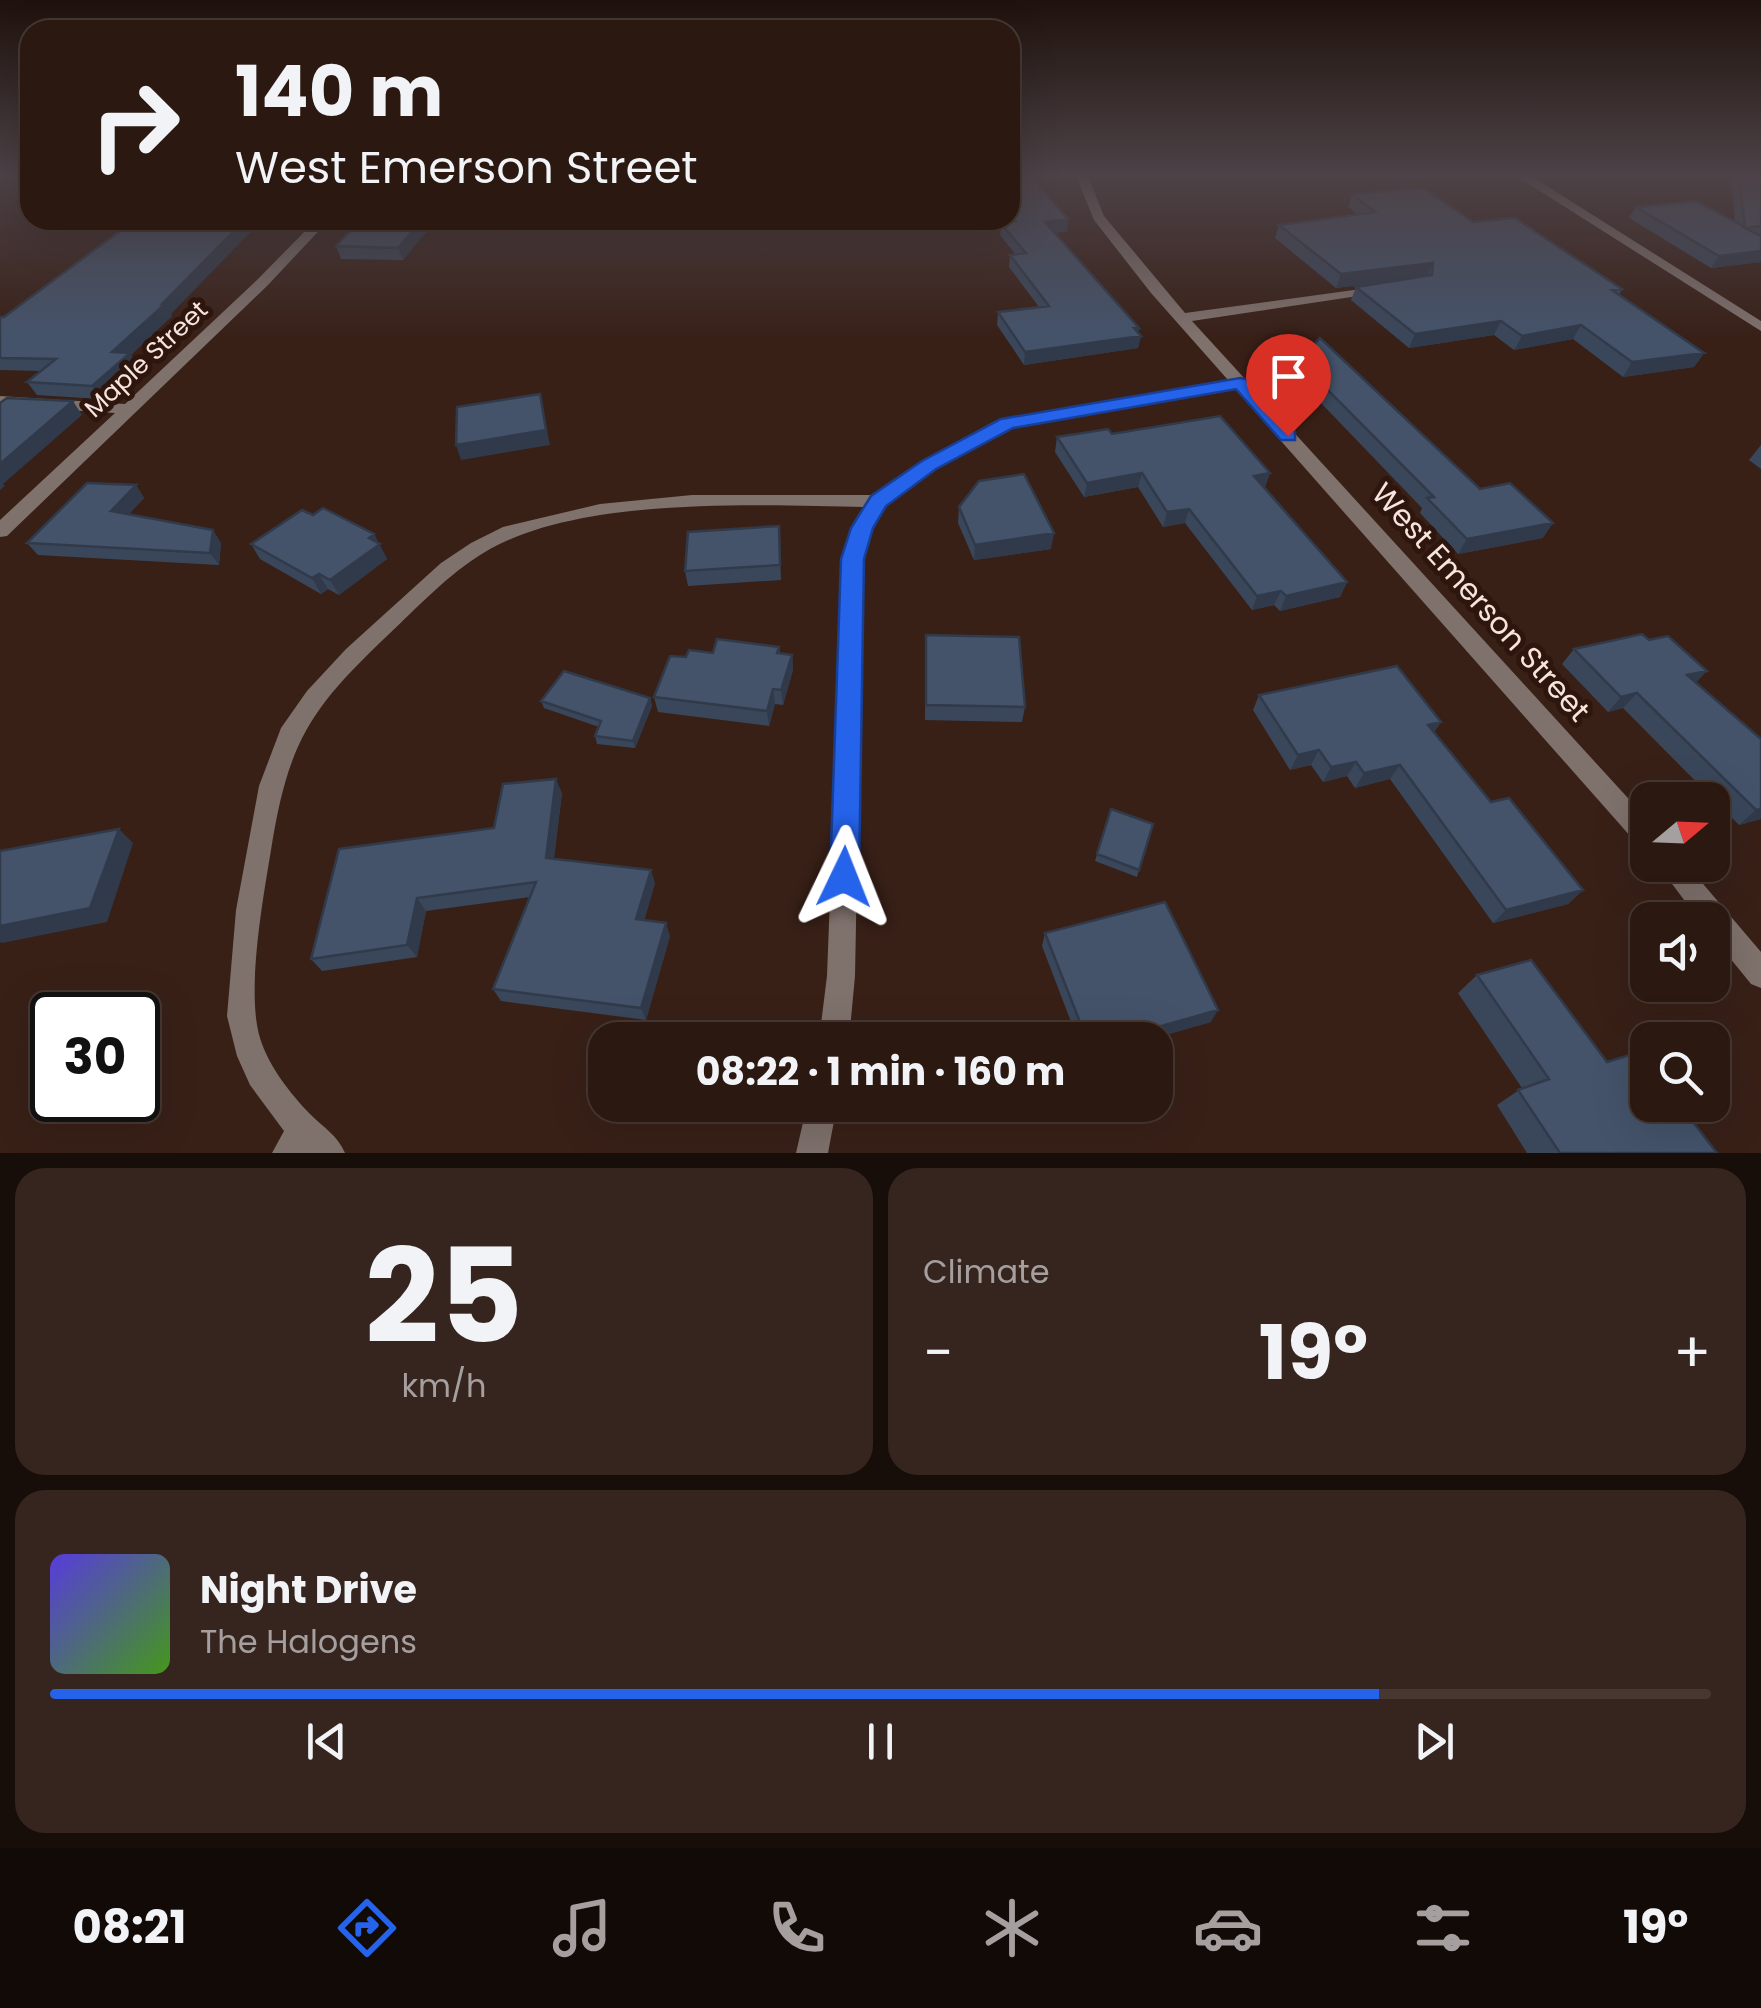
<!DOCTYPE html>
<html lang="en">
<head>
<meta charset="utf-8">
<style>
  body { margin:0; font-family:Poppins,sans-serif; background:#36251f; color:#f1f3f6; height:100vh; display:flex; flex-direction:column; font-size:38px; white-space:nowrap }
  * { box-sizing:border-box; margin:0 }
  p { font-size:32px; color:#a5a09f }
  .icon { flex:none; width:55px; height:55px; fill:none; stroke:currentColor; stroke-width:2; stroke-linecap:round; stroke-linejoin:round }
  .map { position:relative; height:1153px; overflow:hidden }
  .drawer { display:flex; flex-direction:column; gap:15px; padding:15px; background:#170d09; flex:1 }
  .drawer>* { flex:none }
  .banner { position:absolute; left:20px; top:20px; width:1000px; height:210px; border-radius:30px; box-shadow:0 10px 40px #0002,0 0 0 2px #463731; background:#2a1811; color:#f1f3f6; overflow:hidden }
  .needle { width:65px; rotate:71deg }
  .buttons { position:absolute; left:1630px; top:782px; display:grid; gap:20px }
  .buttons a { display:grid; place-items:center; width:100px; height:100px; border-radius:20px; background:#2a1811; box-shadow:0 10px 40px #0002,0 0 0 2px #463731; font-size:50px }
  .speed { position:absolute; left:30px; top:992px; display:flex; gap:20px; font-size:50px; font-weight:700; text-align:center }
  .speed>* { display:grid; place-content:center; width:130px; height:130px; border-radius:50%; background:#2a1811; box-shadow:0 10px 40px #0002,0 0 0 2px #463731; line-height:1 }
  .speed .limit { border:5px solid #111; border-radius:15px; background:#fff; color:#111 }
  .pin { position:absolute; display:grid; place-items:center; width:85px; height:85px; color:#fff; margin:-102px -42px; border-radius:50% 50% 50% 0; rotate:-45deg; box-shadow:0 0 10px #0007 }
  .pin .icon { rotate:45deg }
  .me { position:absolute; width:110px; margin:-55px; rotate:2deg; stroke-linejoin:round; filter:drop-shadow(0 0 8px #0008) }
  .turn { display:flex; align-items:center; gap:35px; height:210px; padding:0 50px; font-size:45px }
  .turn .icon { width:130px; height:130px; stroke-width:2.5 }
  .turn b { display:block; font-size:70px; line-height:85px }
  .big { font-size:75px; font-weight:700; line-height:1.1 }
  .drawer .widget { flex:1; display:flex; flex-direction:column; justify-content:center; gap:15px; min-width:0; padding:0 35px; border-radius:30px; background:#36251f }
  .drawer .dial { align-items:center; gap:0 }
  .dial b { font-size:130px; line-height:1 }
  .song { display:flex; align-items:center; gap:30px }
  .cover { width:120px; height:120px; border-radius:15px; background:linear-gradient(135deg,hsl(250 70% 55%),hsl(100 70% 35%)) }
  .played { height:10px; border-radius:5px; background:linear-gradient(90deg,#2563eb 80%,#463731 80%) }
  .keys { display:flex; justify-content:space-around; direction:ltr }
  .heat { display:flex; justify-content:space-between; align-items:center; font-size:55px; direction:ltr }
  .drawer .tiles { flex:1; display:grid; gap:15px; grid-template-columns:1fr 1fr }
  .widget:last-child { grid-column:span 2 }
  .trip { position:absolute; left:588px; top:1022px; width:585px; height:100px; border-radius:30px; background:#2a1811; box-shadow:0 10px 40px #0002,0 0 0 2px #463731; font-weight:700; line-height:100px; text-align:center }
  .dock { display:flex; height:160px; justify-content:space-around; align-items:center; background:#110a07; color:#a5a09f }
  .dock .icon { width:70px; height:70px }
  .dock .selected { color:#2563eb }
  .dock b { font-size:45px; color:#f1f3f6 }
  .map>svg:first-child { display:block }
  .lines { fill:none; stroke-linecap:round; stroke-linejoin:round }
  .minor { fill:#7f716c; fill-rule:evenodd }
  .wall { fill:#3a475b }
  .shaded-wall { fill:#303a4a }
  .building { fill:#44536a; stroke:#303a4a; stroke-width:2.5 }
  .route { fill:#2563eb; stroke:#184099; stroke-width:2.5 }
  .labels { text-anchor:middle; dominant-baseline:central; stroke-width:10; stroke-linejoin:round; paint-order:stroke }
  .far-street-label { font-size:25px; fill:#f6e5df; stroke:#2e160d }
  .street-label { font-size:30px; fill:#f6e5df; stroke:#2e160d }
</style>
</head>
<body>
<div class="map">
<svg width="1761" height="1153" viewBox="0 0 1761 1153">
  <rect width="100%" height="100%" fill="#382017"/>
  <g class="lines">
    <path class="minor" d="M1076 176H1088L1104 216 1185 313 1383 286 1385 289 1378 293 1192 321 1648 820V849L1639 846 1235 389 1004 430 935 469 885 505 872 528 863 559 855 976 849 1040H819L827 976 843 559 852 528 865 507C757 505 578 496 485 552 448 574 418 607 387 636 309 710 288 743 271 850 263 899 246 992 260 1038 269 1067 290 1093 310 1114 323 1127 338 1136 345 1153H272L284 1131 250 1085 237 1056 227 1016 236 910 259 786 281 728 307 691 346 649 441 563 471 543 503 527 600 504 692 495H874L923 461 993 422 1228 380 1151 293 1094 220Z
      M1516 176H1531L1761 321V331Z
      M316 220H329L267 286 7 536 0 537V520L115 413 0 406V396L125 404 257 280Z
      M1658 865H1687L1761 952V988L1751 984 1712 936V920H1699Z
      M807 1105H837L828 1153H796Z"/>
  </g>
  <path class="wall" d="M1731 176H1761V262L1711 268 1629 218 1636 207 1735 222Z
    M1352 194 1473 222 1622 289 1619 295 1704 353 1694 367 1623 377 1573 339 1514 350 1494 335 1409 348 1351 300 1356 287 1415 278 1336 288 1275 238 1279 225 1357 214 1348 207Z
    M1068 219 1067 231 1054 233 1139 328 1138 332 1141 336 1138 348 1024 365 997 325 998 312 1039 307 1009 267 1010 255H1016L1000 235 1001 230 995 228 988 220Z
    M436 220 403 260 341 259 336 246Z
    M171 314 172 316 131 355 137 365 100 399 37 395 27 382 41 371 0 370V317Z
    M1298 360 1543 538 1458 554 1420 513 1422 508 1293 374Z
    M1112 434 1270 473 1265 487 1347 582 1340 597 1280 611 1274 605 1252 610 1185 523 1163 527 1138 487 1084 497 1055 452 1057 437Z
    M1761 445V469L1749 460Z
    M136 485 144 498 129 514 221 543 219 565 38 555 27 543Z
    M959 507 1051 549 974 560 958 523Z
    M313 515 374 534 387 559 339 595 328 589 321 594 260 559 251 544Z
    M779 526 781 580 688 586 685 571Z
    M926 635 1025 707 1022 722 925 720Z
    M779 647 780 653 792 655 793 670 783 705 775 704 769 726 658 712 654 697 686 657 713 653Z
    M1574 649 1696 682 1761 819 1739 825 1623 708 1608 712 1562 664Z
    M1259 695 1441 722 1434 732 1491 802 1583 890 1568 904 1493 923 1390 779 1355 788 1347 776 1323 782 1311 765 1290 770 1253 710Z
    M650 698 652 706 635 748 597 744 595 736 599 727 544 708 541 701Z
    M562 793 554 858 655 883 644 920 670 936 646 1020 501 1001 493 989 530 897 426 911 417 957 322 971 311 959 494 828Z
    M1111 809 1139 870 1137 877 1095 861Z
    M1045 933 1211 1022 1148 1040H1078L1042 946Z
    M1477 975 1607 1062 1717 1153H1527L1497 1105 1522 1088 1458 993Z"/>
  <path class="shaded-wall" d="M1068 219 1067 231 1043 234 1045 222Z
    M245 220H262L171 314 172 316 131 355 137 365 100 399 92 386 112 352Z
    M422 220H436L403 260 398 248Z
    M1761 251V262L1711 268 1719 256Z
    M1433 263 1427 276 1336 288 1341 274Z
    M1501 321 1494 335 1409 348 1415 334Z
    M1581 325 1573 339 1514 350 1522 336Z
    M1139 328 1137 336H1141L1138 348 1024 365 1025 352Z
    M1704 353 1694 367 1623 377 1632 362Z
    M540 394 550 445 461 460 456 445Z
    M73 401 82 415 3 484 5 486 0 490V464Z
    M1142 473 1138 487 1084 497 1087 483Z
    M1270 473 1265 487 1254 476Z
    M136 485 144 498 120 523 111 511Z
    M1189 509 1185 523 1163 527 1167 512Z
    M1553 523 1543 538 1458 554 1467 539Z
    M213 530 221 543 219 565 210 553Z
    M1054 533 1051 549 974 560 975 545Z
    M374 534 387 559 339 595 330 580 369 538Z
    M319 574 328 589 321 594 312 578Z
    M1347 582 1340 597 1280 611 1286 596Z
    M1281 591 1274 605 1252 610 1257 596Z
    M792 655 793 670 783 705 781 690Z
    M1707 671 1693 686 1687 675Z
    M773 689 775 704 769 726 767 711Z
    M1637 693 1623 708 1608 712 1621 697Z
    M650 698 652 706 635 748 633 741Z
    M1441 722 1431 737 1428 725Z
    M1319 750 1311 765 1290 770 1298 755Z
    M1356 762 1347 776 1323 782 1331 767Z
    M1400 765 1390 779 1355 788 1364 773Z
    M556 779 562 793 552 871 546 858Z
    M1761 809V819L1739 825 1756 810Z
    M119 829 133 843 107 922 2 943 0 942V926Z
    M651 870 655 883 641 932 636 919Z
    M1583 890 1568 904 1493 923 1506 910Z
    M417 898 426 911 417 957 407 945Z
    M666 923 670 936 646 1020 641 1008Z
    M1218 1010 1211 1022 1148 1040H1112Z"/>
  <path class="building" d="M1010 176H1031L1068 219 1045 222 1139 328H1134L1141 336 1025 352 998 312 1049 306 1010 255 1026 253 1001 224 1017 221 1010 220Z
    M1739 176H1761V226L1745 228 1761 236V251L1719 256 1636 207 1696 201 1745 227Z
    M1424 188 1473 222 1515 218 1622 289 1612 290 1704 353 1632 362 1581 325 1522 336 1501 321 1415 334 1356 287 1432 275 1433 263 1341 274 1279 225 1375 212 1352 194Z
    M176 220H245L162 304H165L112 352 130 353 92 386 27 382 56 359 0 358V317H4L132 222 172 224Z
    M361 220H422L398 248 336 246Z
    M1320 338 1480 489 1510 483 1553 523 1467 539 1427 498 1434 497 1298 360Z
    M540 394 546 430 456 445 457 407Z
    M7 398 73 401 0 464V403Z
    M1220 416 1270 473 1254 476 1347 582 1286 596 1281 591 1257 596 1189 509 1167 512 1142 473 1087 483 1057 437 1108 429 1112 434Z
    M1024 474 1054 533 975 545 959 507 979 481Z
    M87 483 136 485 111 511 213 530 210 553 27 543Z
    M323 508 374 534 369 538 380 544 330 580 319 574 312 578 251 544 302 510 313 515Z
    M779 526 780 565 685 571 688 532Z
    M1642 634 1649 640 1668 636 1707 671 1687 675 1761 739V809L1756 810 1637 693 1621 697 1574 649Z
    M926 635 1019 637 1025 707 926 705Z
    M717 639 779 647 777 653 792 655 781 690 773 689 767 711 654 697 670 656 686 657 689 650 713 653Z
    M1397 666 1441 722 1428 725 1491 802 1509 798 1583 890 1506 910 1400 765 1364 773 1356 762 1331 767 1319 750 1298 755 1259 695Z
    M564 671 650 698 633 741 595 736 601 721 541 701Z
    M556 779 546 858 651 870 636 919 666 923 641 1008 493 989 536 882 417 898 407 945 311 959 339 849 494 828 503 784Z
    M1111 809 1153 824 1139 870 1097 854Z
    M119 829 90 908 0 926V851Z
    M1165 902 1218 1010 1112 1040H1087L1045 933Z
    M1531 960 1607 1062 1639 1052 1648 1063V1105H1680L1717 1153H1560L1518 1090 1549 1079 1477 975Z"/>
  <linearGradient id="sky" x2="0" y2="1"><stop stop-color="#1f120d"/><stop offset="0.52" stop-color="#4d4247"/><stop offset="1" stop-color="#4d4247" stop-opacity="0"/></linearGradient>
  <rect width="1761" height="338" fill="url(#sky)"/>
  <path class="route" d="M1240 378 1246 379 1295 432V440H1281L1236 389 1013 428 936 469 886 506 873 528 864 559 859 877 855 887 844 891 834 887 830 877 841 559 851 528 871 496 922 461 1001 419Z"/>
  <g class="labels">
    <g class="far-street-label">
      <text transform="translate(146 359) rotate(-43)">Maple Street</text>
    </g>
    <g class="street-label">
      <text transform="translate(1481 602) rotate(48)">West Emerson Street</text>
    </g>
  </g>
</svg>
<div class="buttons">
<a><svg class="needle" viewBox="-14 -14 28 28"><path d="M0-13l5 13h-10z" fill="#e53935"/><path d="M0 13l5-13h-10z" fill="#a5a09f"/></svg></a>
<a><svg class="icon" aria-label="sound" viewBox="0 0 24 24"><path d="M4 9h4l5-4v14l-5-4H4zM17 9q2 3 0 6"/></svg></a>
<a><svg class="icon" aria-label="search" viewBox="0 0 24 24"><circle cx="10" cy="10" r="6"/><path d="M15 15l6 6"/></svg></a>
</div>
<div class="speed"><div class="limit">30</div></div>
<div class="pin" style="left:1288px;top:436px;background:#d93025"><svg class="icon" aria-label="arrive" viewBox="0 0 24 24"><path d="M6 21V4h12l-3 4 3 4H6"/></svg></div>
<svg class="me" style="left:844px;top:877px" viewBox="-20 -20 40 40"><path d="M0-17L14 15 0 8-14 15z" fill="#2563eb" stroke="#fff" stroke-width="4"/></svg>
<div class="trip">08:22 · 1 min · 160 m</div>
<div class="banner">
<div class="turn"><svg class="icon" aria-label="right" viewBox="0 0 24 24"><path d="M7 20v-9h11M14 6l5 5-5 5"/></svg><div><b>140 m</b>West Emerson Street</div></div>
</div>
</div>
<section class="drawer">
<div class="tiles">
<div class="widget dial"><b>25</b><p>km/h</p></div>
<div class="widget"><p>Climate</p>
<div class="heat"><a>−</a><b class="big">19°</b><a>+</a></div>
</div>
<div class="widget">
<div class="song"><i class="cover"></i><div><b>Night Drive</b><p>The Halogens</p></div></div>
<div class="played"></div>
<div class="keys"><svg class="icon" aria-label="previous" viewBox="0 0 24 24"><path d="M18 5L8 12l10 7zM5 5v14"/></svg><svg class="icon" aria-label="pause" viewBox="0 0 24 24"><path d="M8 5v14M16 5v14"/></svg><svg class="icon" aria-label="next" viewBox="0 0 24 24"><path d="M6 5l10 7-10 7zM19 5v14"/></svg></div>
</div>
</div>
</section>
<nav class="dock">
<b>08:21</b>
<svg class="icon selected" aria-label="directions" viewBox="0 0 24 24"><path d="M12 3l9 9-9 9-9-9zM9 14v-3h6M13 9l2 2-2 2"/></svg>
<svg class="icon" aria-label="music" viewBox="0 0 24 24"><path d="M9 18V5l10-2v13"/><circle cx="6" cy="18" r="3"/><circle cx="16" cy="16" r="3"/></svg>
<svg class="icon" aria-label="phone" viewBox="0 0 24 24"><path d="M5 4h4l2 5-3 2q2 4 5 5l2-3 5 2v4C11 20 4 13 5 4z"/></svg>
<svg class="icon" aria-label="climate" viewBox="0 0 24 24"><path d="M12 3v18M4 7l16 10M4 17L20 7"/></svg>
<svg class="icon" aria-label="car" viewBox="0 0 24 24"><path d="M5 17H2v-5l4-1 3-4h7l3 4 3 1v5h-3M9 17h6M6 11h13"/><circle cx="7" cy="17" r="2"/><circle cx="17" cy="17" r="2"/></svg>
<svg class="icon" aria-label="filters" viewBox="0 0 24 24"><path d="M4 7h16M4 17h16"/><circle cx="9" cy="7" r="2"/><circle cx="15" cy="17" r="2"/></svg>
<b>19°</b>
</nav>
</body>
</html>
